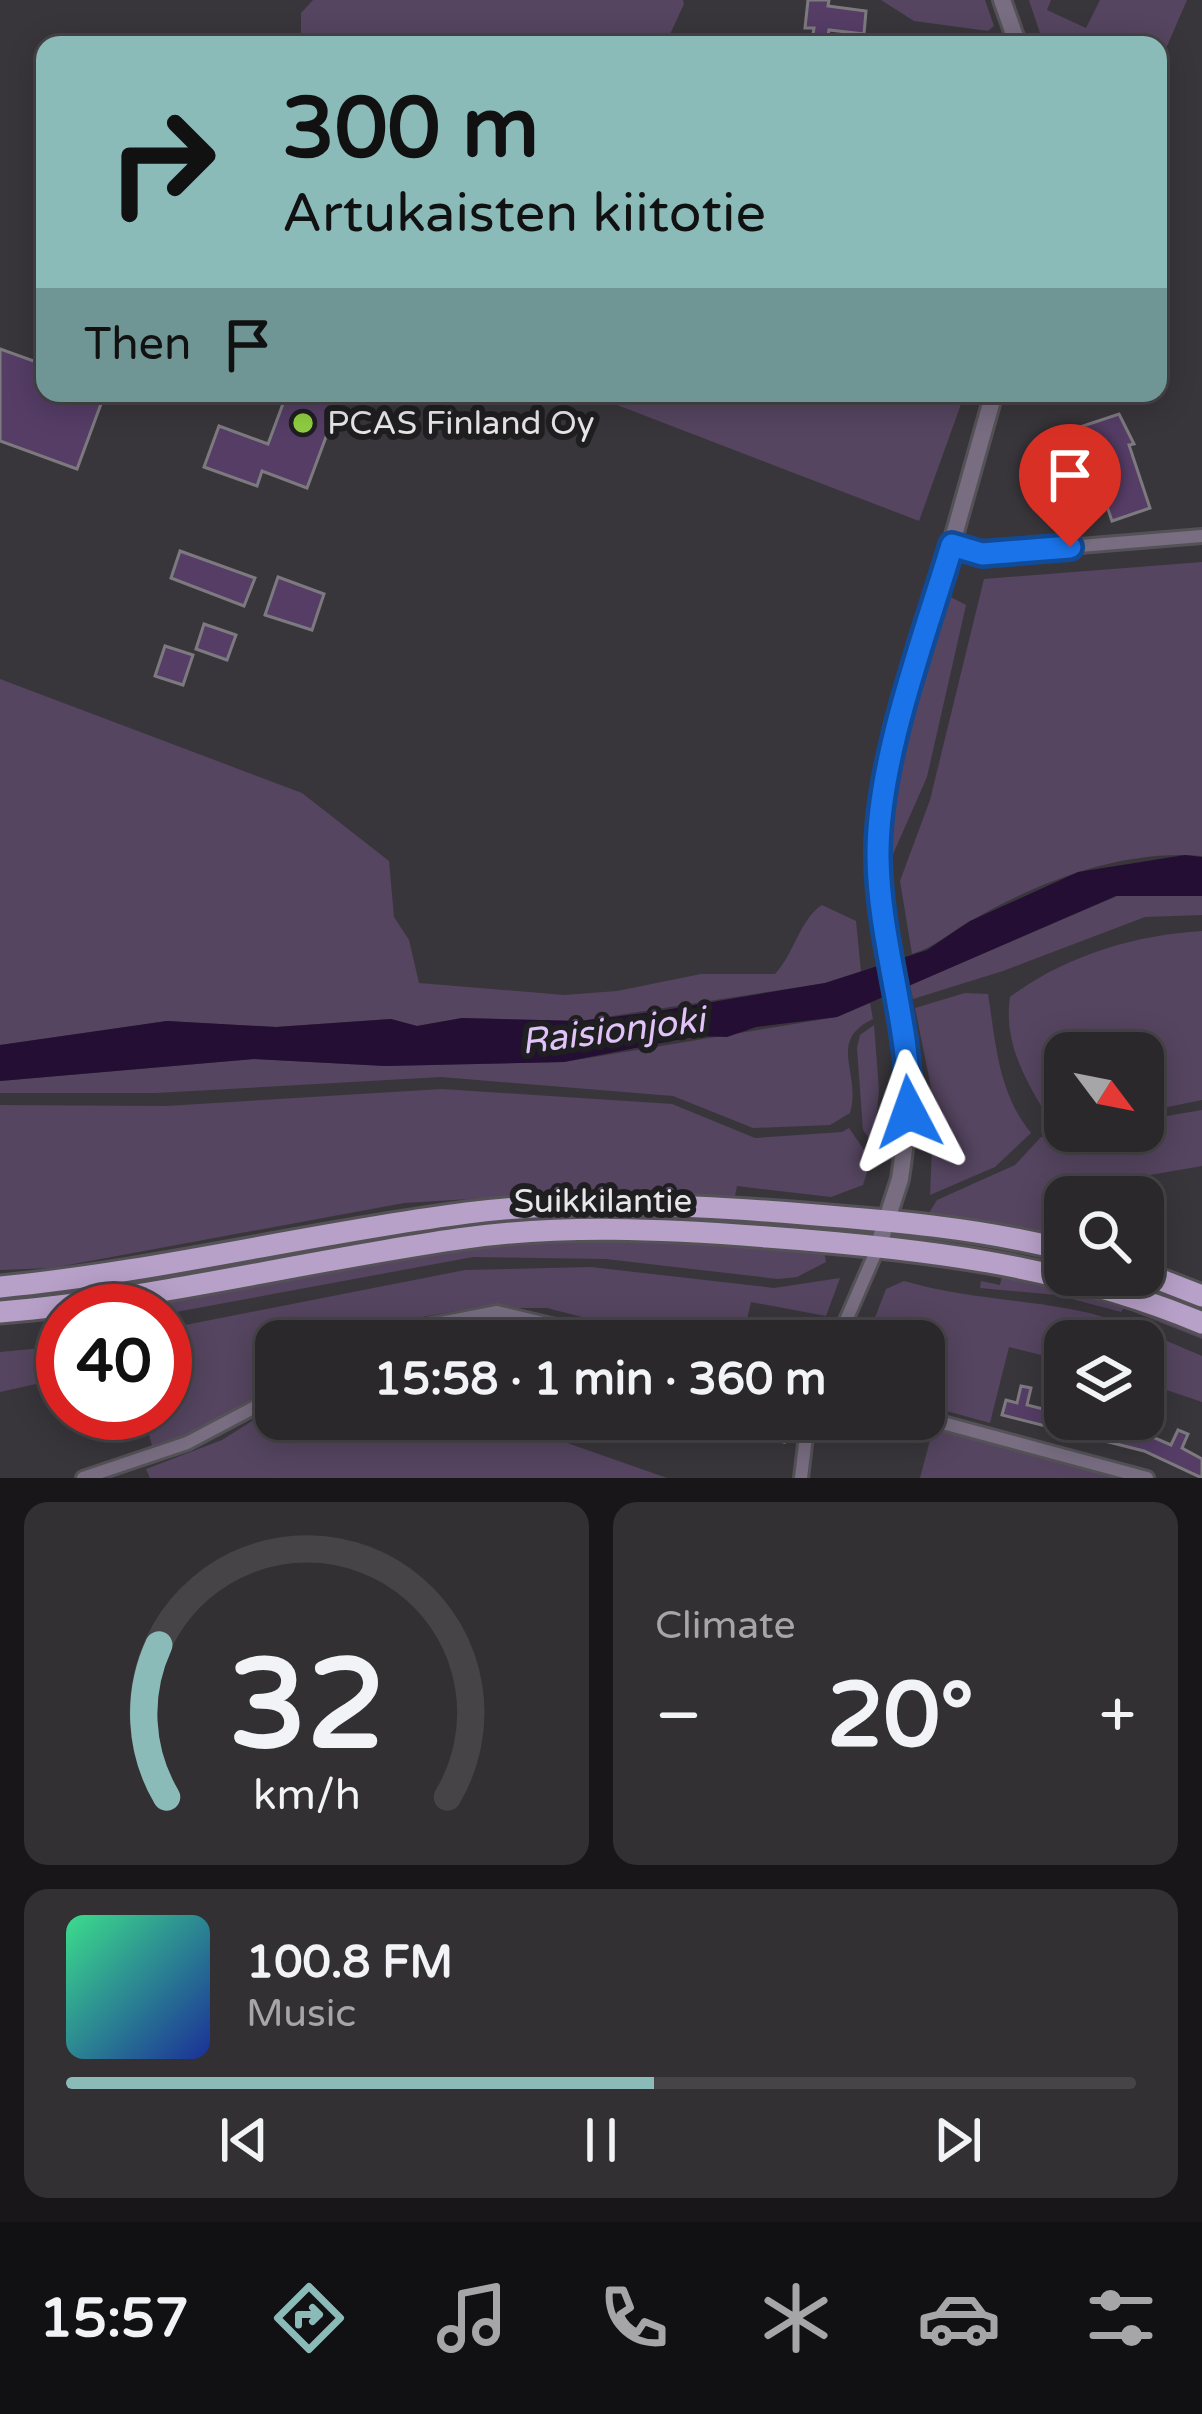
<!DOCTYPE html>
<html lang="en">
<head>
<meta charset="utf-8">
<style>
  body { margin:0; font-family:"Varela Round",sans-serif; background:#333034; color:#f1f3f6; height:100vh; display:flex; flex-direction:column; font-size:45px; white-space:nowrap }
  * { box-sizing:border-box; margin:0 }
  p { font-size:39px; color:#a6a6a9 }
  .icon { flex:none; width:66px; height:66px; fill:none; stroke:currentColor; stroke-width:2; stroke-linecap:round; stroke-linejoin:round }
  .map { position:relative; height:1478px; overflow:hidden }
  .panel { display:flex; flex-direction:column; gap:24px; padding:24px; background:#181618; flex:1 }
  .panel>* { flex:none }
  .banner { position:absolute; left:36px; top:36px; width:1131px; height:366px; border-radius:24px; box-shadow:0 6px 30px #0003,0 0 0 3px #474448; background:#8bbbb9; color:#111; overflow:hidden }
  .needle { width:78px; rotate:122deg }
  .tools { position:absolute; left:1044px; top:1032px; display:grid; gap:24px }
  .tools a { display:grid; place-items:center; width:120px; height:120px; border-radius:24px; background:#2b282c; box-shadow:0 6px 30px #0003,0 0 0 3px #474448; font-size:60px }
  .speed { position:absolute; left:36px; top:1284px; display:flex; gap:24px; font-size:60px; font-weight:700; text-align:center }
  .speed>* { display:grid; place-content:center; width:156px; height:156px; border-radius:50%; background:#2b282c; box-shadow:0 6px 30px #0003,0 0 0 3px #474448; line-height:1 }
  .speed .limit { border:18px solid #d22; background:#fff; color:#111 }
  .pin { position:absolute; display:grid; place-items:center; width:102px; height:102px; color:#fff; margin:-123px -51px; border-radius:50% 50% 50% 0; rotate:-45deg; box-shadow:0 0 12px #0007 }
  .pin .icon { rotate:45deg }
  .me { position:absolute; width:132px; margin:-66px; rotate:356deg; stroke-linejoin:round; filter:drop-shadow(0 0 9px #0008) }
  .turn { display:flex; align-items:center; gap:42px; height:252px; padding:0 48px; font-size:54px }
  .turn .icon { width:156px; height:156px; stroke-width:2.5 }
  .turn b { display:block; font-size:84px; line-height:102px }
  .then { display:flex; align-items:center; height:114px; padding:0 48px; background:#0003; gap:24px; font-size:45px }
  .big { font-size:90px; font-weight:700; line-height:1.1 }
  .panel .tile { flex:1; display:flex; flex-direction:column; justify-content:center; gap:18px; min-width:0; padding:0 42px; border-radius:24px; background:#333034 }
  .panel .dial { align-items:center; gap:0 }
  .dial svg { height:312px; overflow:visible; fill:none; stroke:#474448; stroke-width:7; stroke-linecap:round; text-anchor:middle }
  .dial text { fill:#f1f3f6; stroke:none }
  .song { display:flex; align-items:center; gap:36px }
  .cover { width:144px; height:144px; border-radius:18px; background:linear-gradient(135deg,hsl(150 70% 55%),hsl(230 70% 35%)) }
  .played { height:12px; border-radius:6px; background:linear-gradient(90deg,#8bbbb9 55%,#474448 55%) }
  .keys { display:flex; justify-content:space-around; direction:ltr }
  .heat { display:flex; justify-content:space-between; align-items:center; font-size:66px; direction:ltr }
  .panel .tiles { flex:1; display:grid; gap:24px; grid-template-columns:1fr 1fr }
  .tile:last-child { grid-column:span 2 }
  .trip { position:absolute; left:255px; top:1320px; width:690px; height:120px; border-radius:24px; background:#2b282c; box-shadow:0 6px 30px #0003,0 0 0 3px #474448; font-weight:700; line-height:120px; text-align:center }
  .tabs { display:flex; height:192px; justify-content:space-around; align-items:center; background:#111012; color:#a6a6a9 }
  .tabs .icon { width:84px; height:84px }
  .tabs .active { color:#8bbbb9 }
  .tabs b { font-size:54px; color:#f1f3f6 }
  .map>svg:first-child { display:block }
  .green { fill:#554560 }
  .water { fill:#250e33 }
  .building { fill:#553d66; stroke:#7d7a7f; stroke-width:3 }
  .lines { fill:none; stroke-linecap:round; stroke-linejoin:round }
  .minor-casing { stroke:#555257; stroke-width:18 }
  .tertiary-casing { stroke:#555257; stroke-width:22 }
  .primary-casing { stroke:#555257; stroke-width:27 }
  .minor { stroke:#786d81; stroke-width:12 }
  .tertiary { stroke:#786d81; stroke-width:16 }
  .primary { stroke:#b8a1c9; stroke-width:21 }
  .route-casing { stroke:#114b97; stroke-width:30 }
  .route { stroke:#1a73e8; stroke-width:21 }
  .poi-dot { fill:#8fcd42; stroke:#1f1e20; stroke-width:4.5 }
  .labels { text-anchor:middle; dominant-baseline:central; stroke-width:12; stroke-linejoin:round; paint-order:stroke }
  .poi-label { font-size:33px; fill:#e9e7ea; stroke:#1f1e20; text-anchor:start }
  .street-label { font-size:33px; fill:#e9e7ea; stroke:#1f1e20 }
  .water-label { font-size:36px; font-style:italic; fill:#e1c2f9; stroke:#1f1e20 }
</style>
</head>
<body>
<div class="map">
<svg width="1202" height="1478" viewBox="0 0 1202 1478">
  <rect width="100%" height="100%" fill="#39363b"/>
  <path class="green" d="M313 0H683L684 4 665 45H301V13Z
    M881 0H985L994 26 988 31 914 21Z
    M1029 0H1051L1047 10 1086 28 1100 0H1187L1158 67V45H1044Z
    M586 393H965L919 521Z
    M1202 562V856C1122 849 1037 882 969 922 949 933 933 948 912 954L900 881 930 800 984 579Z
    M945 594 966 605 927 777 886 870 894 778Z
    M0 679 302 793 389 861 394 917 409 940 419 983 564 995 617 991 701 974H775C794 954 800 919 822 905L856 921 861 972 825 983 580 1021 462 1018 417 1026 391 1019 276 1027 167 1021 0 1045Z
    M1166 894 1202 896V915L1145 917 1003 971 913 999 910 985 1117 896Z
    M1202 931V1100L1143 1112V1053H1065V1127L1051 1122C1027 1083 1003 1044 1010 997 1065 956 1134 935 1202 931Z
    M965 993 988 994C996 1044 998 1092 1031 1133L995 1167 930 1195 934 1102 915 1008Z
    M870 1003 873 1019C826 1041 862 1074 850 1113L830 1125 753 1128 673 1096 441 1077 156 1093H0V1081L254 1059 386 1066 564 1062 837 1017Z
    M874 1025 879 1090 874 1145 863 1130 857 1048 860 1035Z
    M442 1089 672 1104 755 1138 842 1132 849 1128 871 1160 863 1185 831 1197 737 1186 735 1196H519L404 1203 52 1268 0 1270V1105L166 1106Z
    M1202 1110V1166L1051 1192 1065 1225V1238L1025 1228 927 1216 937 1200 1015 1165 1041 1137 1077 1131H1143V1120Z
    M597 1213 724 1216V1222L597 1223 0 1303V1296L464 1222Z
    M611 1239 824 1251 826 1262 797 1277 778 1279 606 1259 473 1257 165 1314 78 1311 474 1245Z
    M591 1267 774 1288 840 1278 826 1316 751 1302 742 1341H676L547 1308H474L422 1317 350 1341H276V1386L228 1416 153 1449 143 1413H165V1329L465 1270Z
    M1002 1276H1035L1202 1331V1339L1124 1308 1121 1312 1057 1295 980 1288 981 1281 1000 1285Z
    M904 1281C959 1297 1014 1299 1070 1309 1116 1317 1160 1338 1202 1356V1402L1143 1382V1341H1065V1361L1009 1347 990 1423 932 1407 948 1338 872 1325 886 1289Z
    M63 1346V1378L0 1392V1352Z
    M276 1406V1419H499L667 1478H150L146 1469 222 1440Z
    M933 1429 1121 1478H920Z"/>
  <path class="water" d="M1185 855 1202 857V896H1116L837 1017 756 1027 727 1037 697 1036 564 1062 385 1066 254 1059 0 1081V1045L167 1021 276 1027 391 1019 417 1026 462 1018 580 1021 653 1012 825 983 927 950 970 921 1078 872Z"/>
  <path class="building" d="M808 0H829L828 6 866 11 864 34 829 30 827 42 812 40 814 28H805Z
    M0 349 45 365V393H105L77 469 0 441Z
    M287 393H332L330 398 339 402 307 488 262 471 257 486 204 467 219 426 268 444Z
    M1119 414 1134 444 1129 445 1150 508 1112 521 1080 427Z
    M180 551 255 578 244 606 171 578Z
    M278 577 324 594 312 630 265 615Z
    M204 624 236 635 227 660 196 649Z
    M165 646 193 655 183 685 155 676Z
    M1021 1386 1031 1388 1027 1405 1047 1410 1051 1394 1062 1396 1056 1419H1088L1108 1426 1110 1419H1120L1118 1427 1139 1434 1145 1418 1155 1422 1150 1436 1171 1445 1178 1430 1188 1434 1182 1448 1202 1459V1478L1144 1451 1002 1415 1006 1400 1017 1403Z
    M722 1419H747L768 1427 769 1420 785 1424 784 1442 744 1431 742 1436 719 1430Z"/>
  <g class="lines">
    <g class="minor-casing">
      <path id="minor" d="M952 545 982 554 1202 536
        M387 1341 431 1325 497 1312 618 1341
        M837 1341 878 1247
        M924 1418 1147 1478
        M83 1478 187 1443 276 1396
        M801 1478 808 1419"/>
    </g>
    <g class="tertiary-casing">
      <path id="tertiary" d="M1002 0 1018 45
        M878 1247 900 1179 909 1113 906 1057 878 861 889 767 994 393"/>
    </g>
    <g class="primary-casing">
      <path id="primary" d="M1143 1273 1202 1296
        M0 1287C157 1272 311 1233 467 1213 578 1199 693 1205 804 1214 892 1221 979 1228 1065 1250
        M0 1312C154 1299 305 1261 458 1239 560 1224 665 1229 767 1237 917 1248 1062 1264 1202 1323"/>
    </g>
    <use href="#minor" class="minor"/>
    <use href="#tertiary" class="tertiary"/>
    <use href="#primary" class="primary"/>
  </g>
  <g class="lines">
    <g class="route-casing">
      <path id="route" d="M909 1112C911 1026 879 943 878 857 877 762 924 638 952 545L982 554 1070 547"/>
    </g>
    <use href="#route" class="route"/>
  </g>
  <circle class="poi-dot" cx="303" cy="423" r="12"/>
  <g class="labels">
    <g class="poi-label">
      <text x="327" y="423">PCAS Finland Oy</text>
    </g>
    <g class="street-label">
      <text x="603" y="1201">Suikkilantie</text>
    </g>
    <g class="water-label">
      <text transform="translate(613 1031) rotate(-7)">Raisionjoki</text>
    </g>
  </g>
</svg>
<div class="tools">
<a><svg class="needle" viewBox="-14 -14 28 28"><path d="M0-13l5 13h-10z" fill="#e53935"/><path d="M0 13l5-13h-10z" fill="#a6a6a9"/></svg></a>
<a><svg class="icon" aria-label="search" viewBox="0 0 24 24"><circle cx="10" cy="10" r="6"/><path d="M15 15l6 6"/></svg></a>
<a><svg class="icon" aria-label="layers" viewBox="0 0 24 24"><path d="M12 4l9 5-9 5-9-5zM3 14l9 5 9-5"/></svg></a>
</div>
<div class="speed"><div class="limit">40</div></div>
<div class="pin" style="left:1070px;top:547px;background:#d93025"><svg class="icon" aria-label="arrive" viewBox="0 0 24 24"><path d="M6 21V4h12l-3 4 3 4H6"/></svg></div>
<svg class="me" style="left:909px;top:1112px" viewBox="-20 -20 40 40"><path d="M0-17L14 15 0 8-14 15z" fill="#1a73e8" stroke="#fff" stroke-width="4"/></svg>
<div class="trip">15:58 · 1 min · 360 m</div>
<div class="banner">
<div class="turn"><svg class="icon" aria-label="right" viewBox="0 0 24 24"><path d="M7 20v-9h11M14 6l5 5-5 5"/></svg><div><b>300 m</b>Artukaisten kiitotie</div></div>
<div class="then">Then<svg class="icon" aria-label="arrive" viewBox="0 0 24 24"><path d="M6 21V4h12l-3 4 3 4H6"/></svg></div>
</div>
</div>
<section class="panel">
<div class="tiles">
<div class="tile dial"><svg viewBox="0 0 100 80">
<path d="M14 69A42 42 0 1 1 86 69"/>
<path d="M14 69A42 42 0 0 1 12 30" stroke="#8bbbb9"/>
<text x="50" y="56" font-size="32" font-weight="700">32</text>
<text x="50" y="72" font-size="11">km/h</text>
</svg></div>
<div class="tile"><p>Climate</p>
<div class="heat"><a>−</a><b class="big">20°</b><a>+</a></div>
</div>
<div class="tile">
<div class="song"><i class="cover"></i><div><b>100.8 FM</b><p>Music</p></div></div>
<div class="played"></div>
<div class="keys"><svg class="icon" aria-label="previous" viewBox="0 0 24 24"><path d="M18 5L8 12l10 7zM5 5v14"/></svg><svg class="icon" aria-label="pause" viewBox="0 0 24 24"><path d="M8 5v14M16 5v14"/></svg><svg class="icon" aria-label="next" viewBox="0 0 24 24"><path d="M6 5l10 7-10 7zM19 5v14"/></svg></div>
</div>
</div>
</section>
<nav class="tabs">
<b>15:57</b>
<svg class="icon active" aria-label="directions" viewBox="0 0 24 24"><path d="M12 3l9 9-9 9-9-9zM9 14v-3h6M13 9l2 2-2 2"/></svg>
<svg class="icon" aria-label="music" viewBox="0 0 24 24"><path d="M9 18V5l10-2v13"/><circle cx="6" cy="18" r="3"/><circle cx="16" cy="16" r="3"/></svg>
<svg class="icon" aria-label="phone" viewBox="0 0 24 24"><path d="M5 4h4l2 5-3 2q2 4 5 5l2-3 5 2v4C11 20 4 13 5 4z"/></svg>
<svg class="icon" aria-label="climate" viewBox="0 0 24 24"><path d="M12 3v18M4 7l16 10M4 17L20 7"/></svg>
<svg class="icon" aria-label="car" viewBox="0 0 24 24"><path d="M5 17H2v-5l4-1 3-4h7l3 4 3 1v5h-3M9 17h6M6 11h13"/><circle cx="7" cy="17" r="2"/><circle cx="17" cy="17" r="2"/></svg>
<svg class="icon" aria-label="filters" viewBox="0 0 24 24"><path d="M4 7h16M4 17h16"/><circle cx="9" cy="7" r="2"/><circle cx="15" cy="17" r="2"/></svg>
</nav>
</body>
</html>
